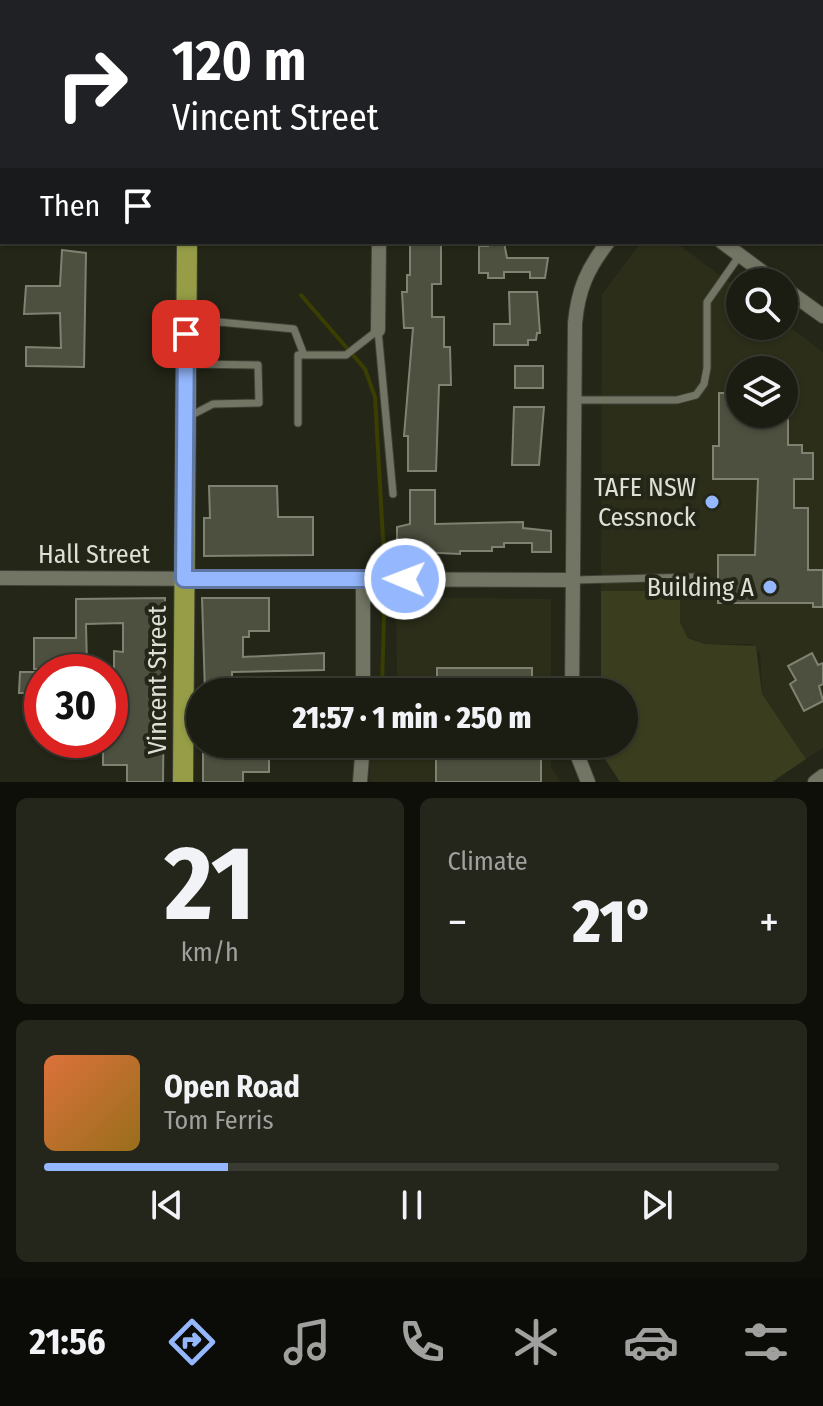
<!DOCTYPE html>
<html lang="en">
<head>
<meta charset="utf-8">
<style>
  body { margin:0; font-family:"Fira Sans Condensed",sans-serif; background:#24251b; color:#f1f3f6; height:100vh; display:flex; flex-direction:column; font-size:30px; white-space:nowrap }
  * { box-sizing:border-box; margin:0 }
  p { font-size:26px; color:#a0a19f }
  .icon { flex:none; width:44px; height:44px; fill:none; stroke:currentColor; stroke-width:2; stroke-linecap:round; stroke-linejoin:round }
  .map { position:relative; height:782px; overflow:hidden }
  .sheet { display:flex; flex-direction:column; gap:16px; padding:16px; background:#0f0f0a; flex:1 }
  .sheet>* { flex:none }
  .top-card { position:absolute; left:0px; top:0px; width:824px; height:244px; box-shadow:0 2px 6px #0004,0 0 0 2px #393a32; background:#202124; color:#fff; overflow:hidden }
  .tools { position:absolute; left:726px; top:268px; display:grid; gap:16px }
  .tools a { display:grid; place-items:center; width:72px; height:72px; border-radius:50%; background:#1b1c12; box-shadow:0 2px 6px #0004,0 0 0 2px #393a32; font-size:40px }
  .speed { position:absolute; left:24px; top:654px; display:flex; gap:16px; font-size:40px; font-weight:700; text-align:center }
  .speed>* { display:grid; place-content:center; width:104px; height:104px; border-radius:50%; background:#1b1c12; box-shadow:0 2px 6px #0004,0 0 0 2px #393a32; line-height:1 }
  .speed .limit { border:12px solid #d22; background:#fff; color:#111 }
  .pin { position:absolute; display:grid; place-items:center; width:68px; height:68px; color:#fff; margin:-34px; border-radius:16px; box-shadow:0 4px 12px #0006 }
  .me { position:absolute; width:88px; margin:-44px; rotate:271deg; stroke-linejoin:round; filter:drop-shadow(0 0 6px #0008) }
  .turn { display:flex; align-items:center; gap:28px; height:168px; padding:0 40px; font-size:36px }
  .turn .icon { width:104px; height:104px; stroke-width:2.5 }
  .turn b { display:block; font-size:56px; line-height:68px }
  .then { display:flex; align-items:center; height:76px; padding:0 40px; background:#0003; gap:16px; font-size:30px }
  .big { font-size:60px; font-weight:800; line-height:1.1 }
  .sheet .card { flex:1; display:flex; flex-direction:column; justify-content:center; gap:12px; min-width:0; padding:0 28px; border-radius:12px; background:#24251b }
  .sheet .dial { align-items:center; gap:0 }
  .dial b { font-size:104px; line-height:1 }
  .song { display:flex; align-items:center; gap:24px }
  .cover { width:96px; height:96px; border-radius:12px; background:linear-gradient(135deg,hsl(20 70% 55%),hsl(40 70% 35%)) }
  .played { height:8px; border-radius:4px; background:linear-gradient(90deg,#94b7fd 25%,#393a32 25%) }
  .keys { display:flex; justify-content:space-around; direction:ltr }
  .heat { display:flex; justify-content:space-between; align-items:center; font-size:44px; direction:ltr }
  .sheet .tiles { flex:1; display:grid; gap:16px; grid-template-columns:1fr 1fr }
  .card:last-child { grid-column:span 2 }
  .trip { position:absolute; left:186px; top:678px; width:452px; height:80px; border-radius:40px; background:#1b1c12; box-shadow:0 2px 6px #0004,0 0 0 2px #393a32; font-weight:800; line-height:80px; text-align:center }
  .dock { display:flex; height:128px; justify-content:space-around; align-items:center; background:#0b0b07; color:#a0a19f }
  .dock .icon { width:56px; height:56px }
  .dock .on { color:#94b7fd }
  .dock b { font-size:36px; color:#f1f3f6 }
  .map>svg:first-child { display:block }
  .built { fill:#2c2e1a; fill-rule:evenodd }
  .green { fill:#3b3e1e }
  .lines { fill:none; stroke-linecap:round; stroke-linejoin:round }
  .stream { stroke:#3a3e00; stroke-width:4 }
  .building { fill:#4d4f3f; stroke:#7f8271; stroke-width:2 }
  .lane-casing { stroke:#3f4136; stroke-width:9 }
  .street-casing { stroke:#3f4136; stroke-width:16 }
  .secondary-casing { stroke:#3f4136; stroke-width:22 }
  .primary-casing { stroke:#3f4136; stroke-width:22 }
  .lane { stroke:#737564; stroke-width:7 }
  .street { stroke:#737564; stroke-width:14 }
  .secondary { stroke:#737564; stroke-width:20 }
  .primary { stroke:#969d46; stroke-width:20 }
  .route-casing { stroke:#6077a4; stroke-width:20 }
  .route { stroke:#94b7fd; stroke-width:14 }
  .poi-dot { fill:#94b7fd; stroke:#242618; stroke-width:3 }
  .labels { text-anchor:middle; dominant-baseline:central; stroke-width:8; stroke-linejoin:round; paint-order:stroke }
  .poi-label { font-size:26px; fill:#dedfd6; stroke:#242618; text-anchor:end }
  .street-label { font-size:26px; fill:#dedfd6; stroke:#242618 }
</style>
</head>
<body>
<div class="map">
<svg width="823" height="782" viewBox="0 0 823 782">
  <rect width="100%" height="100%" fill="#242618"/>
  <path class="built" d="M641 242H675L740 290V326L784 323 823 352V748L806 759 762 694 760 653 751 644H705L688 637 680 622 679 591H601L602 294ZM740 370H784V414H740Z
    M396 597 551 599V692H374L375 688H397Z
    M371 744H551V767L561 782H369Z"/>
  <path class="green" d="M601 591H680V622L688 638 705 644 756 646 762 694 806 759 772 782H620L601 753V744H624V692H601Z"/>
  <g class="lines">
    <path class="stream" d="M15 0 19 2
      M301 295 365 369 375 397 385 574
      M382 685 385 583"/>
  </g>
  <path class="building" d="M410 242H441V284H432V317H444V347H450L451 385H439L436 471H408V436H404L413 328H404L402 292H407V275H410Z
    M488 242H504L507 258H548L545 278H530V272H504V278H488V273H479V246H488Z
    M62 250 86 253 84 367 26 366V347L61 348 60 313 24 314 26 286H60Z
    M509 292H537L540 333H537L536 340H528V345H494V324H510Z
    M515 366H543V388H515Z
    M719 393H740V414H788V445H802V453H813V479H794V508H808V570H823V607H813V603H718V555H755L758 479H713V446H719Z
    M514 407H544L539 465H512Z
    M209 486H277L278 517H313V555L204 556V518H210Z
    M410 490H435V524L523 522V528L551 531V552H532V543H504V547H492V551H460V554L397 551V527L410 524Z
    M165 598 163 782H127V765H103V740H110V675H114V651L123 652V623L86 624 87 668 34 669V638H76V599Z
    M202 598H269V631H249V637H243V657L324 653V670L232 672V692H205Z
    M812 653 818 665 823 663V684L819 686 823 701 804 711 790 684 796 680 788 666Z
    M437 668H532V692H437Z
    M20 672H42V693H19Z
    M203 744H253V753H269V772H243V782H203Z
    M436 744H541V782H436Z"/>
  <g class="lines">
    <g class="lane-casing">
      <path id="lane" d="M0 183H2
        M191 304 219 322 294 329 304 355
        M189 364 258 365 259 403 213 404 190 416
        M575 400H677L696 395 704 384 707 368V302L740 255
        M298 423V355H346L378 330 393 494
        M574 580 695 577"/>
    </g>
    <g class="street-casing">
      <path id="street" d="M379 2V0
        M722 242 776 282
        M784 288 823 316
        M378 330 379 242
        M0 578 572 580
        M363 692V579
        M572 692 575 323C578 290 587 269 608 242
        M573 744 588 782
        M360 782 363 744
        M815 782 823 776"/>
    </g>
    <g class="secondary-casing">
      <path id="secondary" d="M187 2V0"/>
    </g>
    <g class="primary-casing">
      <path id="primary" d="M0 64H2
        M183 782 187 242"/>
    </g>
    <use href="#lane" class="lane"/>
    <use href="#street" class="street"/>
    <use href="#secondary" class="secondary"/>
    <use href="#primary" class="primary"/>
  </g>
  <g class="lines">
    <g class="route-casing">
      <path id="route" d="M186 334 184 579H405"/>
    </g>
    <use href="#route" class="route"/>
  </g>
  <g class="poi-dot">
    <circle cx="712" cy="502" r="8"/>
    <circle cx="770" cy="587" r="8"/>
  </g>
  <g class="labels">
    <g class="poi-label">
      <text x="696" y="487">TAFE NSW<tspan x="696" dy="30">Cessnock</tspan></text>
      <text x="754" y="587">Building A</text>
    </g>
    <g class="street-label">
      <text x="94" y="554">Hall Street</text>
      <text transform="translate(157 680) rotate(-90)">Vincent Street</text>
    </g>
  </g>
</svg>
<div class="tools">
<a><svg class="icon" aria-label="search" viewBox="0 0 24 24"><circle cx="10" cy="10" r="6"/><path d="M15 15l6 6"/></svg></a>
<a><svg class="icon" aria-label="layers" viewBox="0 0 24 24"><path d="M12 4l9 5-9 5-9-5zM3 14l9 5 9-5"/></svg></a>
</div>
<div class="speed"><div class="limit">30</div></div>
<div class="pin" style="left:186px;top:334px;background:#d93025"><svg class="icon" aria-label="arrive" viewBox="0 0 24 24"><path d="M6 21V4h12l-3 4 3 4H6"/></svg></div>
<svg class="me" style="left:405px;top:579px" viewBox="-20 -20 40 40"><circle r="17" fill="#94b7fd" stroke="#fff" stroke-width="3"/><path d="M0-11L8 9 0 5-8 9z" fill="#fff"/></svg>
<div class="trip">21:57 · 1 min · 250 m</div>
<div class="top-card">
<div class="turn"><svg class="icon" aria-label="right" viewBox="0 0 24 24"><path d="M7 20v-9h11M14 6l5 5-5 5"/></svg><div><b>120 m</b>Vincent Street</div></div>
<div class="then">Then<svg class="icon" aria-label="arrive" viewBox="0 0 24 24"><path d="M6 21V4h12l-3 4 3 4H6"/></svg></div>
</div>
</div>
<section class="sheet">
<div class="tiles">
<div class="card dial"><b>21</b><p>km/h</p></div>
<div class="card"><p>Climate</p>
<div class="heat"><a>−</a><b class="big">21°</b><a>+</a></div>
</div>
<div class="card">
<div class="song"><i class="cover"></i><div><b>Open Road</b><p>Tom Ferris</p></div></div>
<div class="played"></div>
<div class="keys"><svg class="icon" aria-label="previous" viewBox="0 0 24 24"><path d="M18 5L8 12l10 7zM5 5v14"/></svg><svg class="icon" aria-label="pause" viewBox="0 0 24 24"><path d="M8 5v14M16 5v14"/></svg><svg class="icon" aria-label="next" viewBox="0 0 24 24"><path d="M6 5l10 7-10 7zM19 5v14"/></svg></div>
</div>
</div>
</section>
<nav class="dock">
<b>21:56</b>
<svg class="icon on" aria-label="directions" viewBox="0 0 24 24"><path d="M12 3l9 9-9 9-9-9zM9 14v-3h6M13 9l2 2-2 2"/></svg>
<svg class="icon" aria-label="music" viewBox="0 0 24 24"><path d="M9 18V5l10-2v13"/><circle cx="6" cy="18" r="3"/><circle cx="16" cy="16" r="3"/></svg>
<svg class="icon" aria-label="phone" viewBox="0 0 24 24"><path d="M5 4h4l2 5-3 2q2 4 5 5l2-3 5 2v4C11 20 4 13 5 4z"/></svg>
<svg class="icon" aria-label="climate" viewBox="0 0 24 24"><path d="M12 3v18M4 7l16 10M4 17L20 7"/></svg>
<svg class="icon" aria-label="car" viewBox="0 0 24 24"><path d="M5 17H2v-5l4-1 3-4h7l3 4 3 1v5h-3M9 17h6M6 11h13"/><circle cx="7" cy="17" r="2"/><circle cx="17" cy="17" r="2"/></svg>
<svg class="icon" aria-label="filters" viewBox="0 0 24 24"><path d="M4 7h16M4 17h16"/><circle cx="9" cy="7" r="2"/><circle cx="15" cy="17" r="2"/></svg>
</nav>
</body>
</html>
